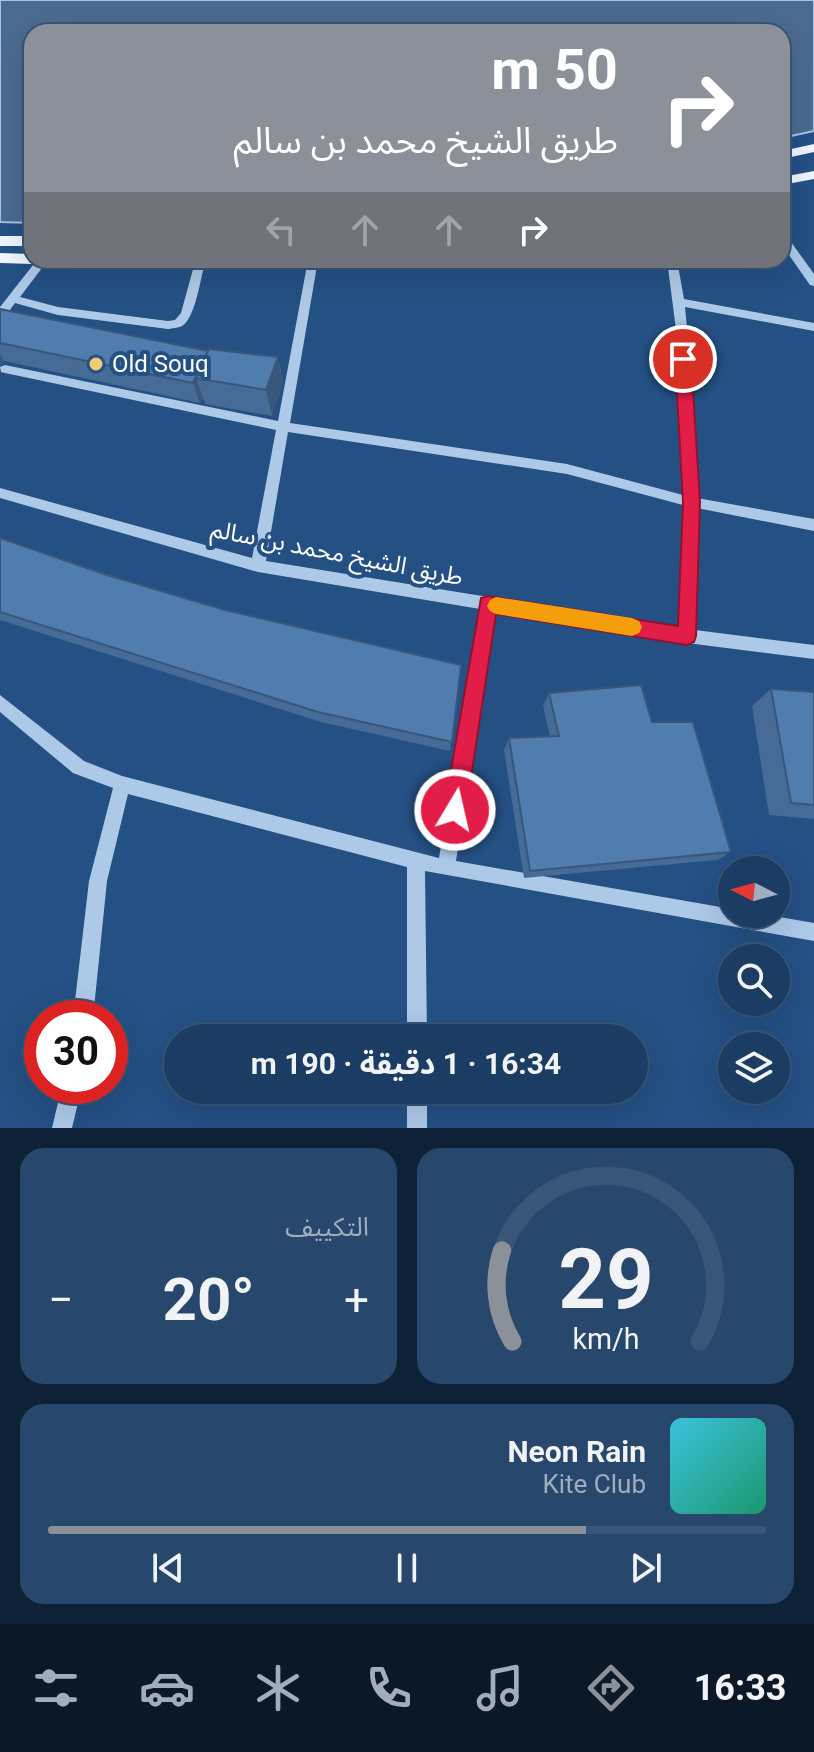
<!DOCTYPE html>
<html lang="ar">
<head>
<meta charset="utf-8">
<style>
  body { margin:0; font-family:Roboto,"Noto Sans Arabic",sans-serif; background:#28476c; color:#f1f3f6; direction:rtl; height:100vh; display:flex; flex-direction:column; font-size:30px; white-space:nowrap }
  * { box-sizing:border-box; margin:0 }
  p { font-size:26px; color:#a0adbe }
  .icon { flex:none; width:44px; height:44px; fill:none; stroke:currentColor; stroke-width:2; stroke-linecap:round; stroke-linejoin:round }
  .map { position:relative; height:1128px; overflow:hidden; direction:ltr }
  .drawer { display:flex; flex-direction:column; gap:20px; padding:20px; background:#0f2136; flex:1 }
  .drawer>* { flex:none }
  .banner { position:absolute; left:24px; top:24px; width:766px; height:244px; border-radius:24px; box-shadow:0 8px 32px #0002,0 0 0 2px #395678; direction:rtl; background:#8c9099; color:#fff; overflow:hidden }
  .needle { width:52px; rotate:276deg }
  .fabs { position:absolute; left:718px; top:856px; display:grid; gap:16px }
  .fabs a { display:grid; place-items:center; width:72px; height:72px; border-radius:50%; background:#1b3c63; box-shadow:0 8px 32px #0002,0 0 0 2px #395678; font-size:40px }
  .speed { position:absolute; left:24px; top:1000px; display:flex; gap:16px; font-size:40px; font-weight:700; text-align:center }
  .speed>* { display:grid; place-content:center; width:104px; height:104px; border-radius:50%; background:#1b3c63; box-shadow:0 8px 32px #0002,0 0 0 2px #395678; line-height:1 }
  .speed .limit { border:12px solid #d22; background:#fff; color:#111 }
  .pin { position:absolute; display:grid; place-items:center; width:68px; height:68px; color:#fff; margin:-34px; border:4px solid #fff; border-radius:50%; box-shadow:0 2px 8px #0007 }
  .me { position:absolute; width:88px; margin:-44px; rotate:9deg; stroke-linejoin:round; filter:drop-shadow(0 0 6px #0008) }
  .turn { display:flex; align-items:center; gap:28px; height:168px; padding:0 40px; font-size:36px }
  .turn .icon { width:104px; height:104px; stroke-width:2.5 }
  .turn b { display:block; font-size:56px; line-height:68px }
  .lanes { display:flex; align-items:center; height:76px; padding:0 40px; background:#0003; justify-content:center; gap:40px; direction:ltr }
  .lanes .off { opacity:.35 }
  .big { font-size:60px; font-weight:700; line-height:1.1 }
  .drawer .widget { flex:1; display:flex; flex-direction:column; justify-content:center; gap:12px; min-width:0; padding:0 28px; border-radius:24px; background:#28476c }
  .drawer .dial { align-items:center; gap:0 }
  .dial svg { height:208px; overflow:visible; fill:none; stroke:#395678; stroke-width:7; stroke-linecap:round; text-anchor:middle }
  .dial text { fill:#f1f3f6; stroke:none }
  .song { display:flex; align-items:center; gap:24px }
  .cover { width:96px; height:96px; border-radius:12px; background:linear-gradient(135deg,hsl(190 70% 55%),hsl(160 70% 35%)) }
  .played { height:8px; border-radius:4px; background:linear-gradient(90deg,#8c9099 75%,#395678 75%) }
  .keys { display:flex; justify-content:space-around; direction:ltr }
  .heat { display:flex; justify-content:space-between; align-items:center; font-size:44px; direction:ltr }
  .drawer .tiles { flex:1; display:grid; gap:20px; grid-template-columns:1fr 1fr }
  .widget:last-child { grid-column:span 2 }
  .trip { position:absolute; left:164px; top:1024px; width:484px; height:80px; border-radius:40px; background:#1b3c63; box-shadow:0 8px 32px #0002,0 0 0 2px #395678; font-weight:700; line-height:80px; text-align:center; direction:rtl }
  .menu { display:flex; height:128px; justify-content:space-around; align-items:center; background:#0b1828; color:#a0adbe }
  .menu .icon { width:56px; height:56px }
  .menu .current { color:#8c9099 }
  .menu b { font-size:36px; color:#f1f3f6 }
  .map>svg:first-child { display:block }
  .water { fill:#4b6b90; stroke:#a1c4e9; stroke-width:2 }
  .lines { fill:none; stroke-linecap:round; stroke-linejoin:round }
  .minor { fill:#adc9e8; fill-rule:evenodd }
  .major { fill:#eff5fe; fill-rule:evenodd }
  .wall { fill:#456b96 }
  .shaded-wall { fill:#38577a }
  .building { fill:#507cae; stroke:#38577a; stroke-width:2 }
  .route { fill:#e11d48; stroke:#92132f; stroke-width:2 }
  .slow { fill:#f59e0b }
  .poi-dot { fill:#f2ca71; stroke:#245084; stroke-width:3 }
  .labels { text-anchor:middle; dominant-baseline:central; stroke-width:8; stroke-linejoin:round; paint-order:stroke }
  .poi-label { font-size:24px; fill:#fff; stroke:#245084; text-anchor:start }
  .street-label { font-size:24px; fill:#fff; stroke:#245084 }
</style>
</head>
<body>
<div class="map">
<svg width="814" height="1128" viewBox="0 0 814 1128">
  <rect width="100%" height="100%" fill="#245084"/>
  <path class="water" d="M0 0H814V131L782 138V32H32V223L0 222Z"/>
  <g class="lines">
    <path class="minor" d="M782 234 786 235 814 274V286L810 285 782 245Z
      M37 260H48L20 297 58 307 168 321 175 320 181 313 195 262 196 260 205 262C201 277 195 319 182 326 181 327 169 329 168 329L58 315 15 303 4 318 0 319V307Z
      M308 260H318L290 423 567 464 683 495 679 353 667 260H677L684 299 814 323V331L685 307 694 400 697 498 814 519V531L697 508 695 630 814 645V659L687 643 494 611 456 861 732 909V914H762L814 923V941L425 871 427 1038H407V867L128 794 107 881 93 1018H73L89 881 113 788 73 773 0 712V695L84 761 122 776 439 858 480 609 258 572 0 498V488L252 558 276 430 5 373 1 372 0 367 5 365 278 421ZM288 432 567 474 683 505 680 628 266 561Z
      M62 1086H82L72 1128H52Z
      M407 1090H427V1128H407Z"/>
    <path class="major" d="M814 144V152L782 159V151Z
      M814 171V179L782 185V177Z
      M0 236H32V246H0Z
      M0 253 32 254V260H39L32 264 0 263Z
      M73 260H288L280 265H81Z"/>
  </g>
  <path class="wall" d="M0 309 208 351 278 357 283 383 272 416 205 404 203 398 200 403 4 361 0 366Z
    M0 538 104 574 225 610 461 665 450 751 321 722 0 620Z
    M771 689 814 692V819L769 815 752 706Z
    M549 693 652 722 731 852 717 860 524 878 504 750 509 738 550 736 543 706Z"/>
  <path class="shaded-wall" d="M0 355 4 361 0 366Z
    M278 357 283 383 272 416 266 390Z
    M196 378 203 398 200 403 193 383Z"/>
  <path class="building" d="M0 309 208 351 193 383 0 343Z
    M209 349 278 357 266 390 196 378Z
    M0 538 104 574 225 610 461 665 452 742 318 712 0 612Z
    M641 685 652 722H693L731 852 530 871 509 738 559 736 549 693Z
    M771 689 814 692V805L791 803Z"/>
  <path class="route" d="M683 354 691 359 700 502 696 636 694 642 687 645 496 614 466 810 463 817 455 821 447 817 444 810 481 598 488 596 678 626 683 502 675 359Z"/>
  <path class="slow" d="M496 597 632 618 639 621 642 627 639 633 632 636 496 614 490 611 487 606 490 600Z"/>
  <circle class="poi-dot" cx="96" cy="364" r="8"/>
  <g class="labels">
    <g class="poi-label">
      <text x="112" y="364">Old Souq</text>
    </g>
    <g class="street-label">
      <text transform="translate(337 553) rotate(11)">طريق الشيخ محمد بن سالم</text>
    </g>
  </g>
</svg>
<div class="fabs">
<a><svg class="needle" viewBox="-14 -14 28 28"><path d="M0-13l5 13h-10z" fill="#e53935"/><path d="M0 13l5-13h-10z" fill="#a0adbe"/></svg></a>
<a><svg class="icon" aria-label="search" viewBox="0 0 24 24"><circle cx="10" cy="10" r="6"/><path d="M15 15l6 6"/></svg></a>
<a><svg class="icon" aria-label="layers" viewBox="0 0 24 24"><path d="M12 4l9 5-9 5-9-5zM3 14l9 5 9-5"/></svg></a>
</div>
<div class="speed"><div class="limit">30</div></div>
<div class="pin" style="left:683px;top:359px;background:#d93025"><svg class="icon" aria-label="arrive" viewBox="0 0 24 24"><path d="M6 21V4h12l-3 4 3 4H6"/></svg></div>
<svg class="me" style="left:455px;top:810px" viewBox="-20 -20 40 40"><circle r="17" fill="#e11d48" stroke="#fff" stroke-width="3"/><path d="M0-11L8 9 0 5-8 9z" fill="#fff"/></svg>
<div class="trip">16:34 · 1 دقيقة · 190 m</div>
<div class="banner">
<div class="turn"><svg class="icon" aria-label="right" viewBox="0 0 24 24"><path d="M7 20v-9h11M14 6l5 5-5 5"/></svg><div><b>50 m</b>طريق الشيخ محمد بن سالم</div></div>
<div class="lanes"><svg class="icon off" aria-label="left" viewBox="0 0 24 24"><path d="M17 20v-9H6M10 6l-5 5 5 5"/></svg><svg class="icon off" aria-label="ahead" viewBox="0 0 24 24"><path d="M12 20V5M6 11l6-6 6 6"/></svg><svg class="icon off" aria-label="ahead" viewBox="0 0 24 24"><path d="M12 20V5M6 11l6-6 6 6"/></svg><svg class="icon" aria-label="right" viewBox="0 0 24 24"><path d="M7 20v-9h11M14 6l5 5-5 5"/></svg></div>
</div>
</div>
<section class="drawer">
<div class="tiles">
<div class="widget dial"><svg viewBox="0 0 100 80">
<path d="M14 69A42 42 0 1 1 86 69"/>
<path d="M14 69A42 42 0 0 1 10 34" stroke="#8c9099"/>
<text x="50" y="56" font-size="32" font-weight="700">29</text>
<text x="50" y="72" font-size="11">km/h</text>
</svg></div>
<div class="widget"><p>التكييف</p>
<div class="heat"><a>−</a><b class="big">20°</b><a>+</a></div>
</div>
<div class="widget">
<div class="song"><i class="cover"></i><div><b>Neon Rain</b><p>Kite Club</p></div></div>
<div class="played"></div>
<div class="keys"><svg class="icon" aria-label="previous" viewBox="0 0 24 24"><path d="M18 5L8 12l10 7zM5 5v14"/></svg><svg class="icon" aria-label="pause" viewBox="0 0 24 24"><path d="M8 5v14M16 5v14"/></svg><svg class="icon" aria-label="next" viewBox="0 0 24 24"><path d="M6 5l10 7-10 7zM19 5v14"/></svg></div>
</div>
</div>
</section>
<nav class="menu">
<b>16:33</b>
<svg class="icon current" aria-label="directions" viewBox="0 0 24 24"><path d="M12 3l9 9-9 9-9-9zM9 14v-3h6M13 9l2 2-2 2"/></svg>
<svg class="icon" aria-label="music" viewBox="0 0 24 24"><path d="M9 18V5l10-2v13"/><circle cx="6" cy="18" r="3"/><circle cx="16" cy="16" r="3"/></svg>
<svg class="icon" aria-label="phone" viewBox="0 0 24 24"><path d="M5 4h4l2 5-3 2q2 4 5 5l2-3 5 2v4C11 20 4 13 5 4z"/></svg>
<svg class="icon" aria-label="climate" viewBox="0 0 24 24"><path d="M12 3v18M4 7l16 10M4 17L20 7"/></svg>
<svg class="icon" aria-label="car" viewBox="0 0 24 24"><path d="M5 17H2v-5l4-1 3-4h7l3 4 3 1v5h-3M9 17h6M6 11h13"/><circle cx="7" cy="17" r="2"/><circle cx="17" cy="17" r="2"/></svg>
<svg class="icon" aria-label="filters" viewBox="0 0 24 24"><path d="M4 7h16M4 17h16"/><circle cx="9" cy="7" r="2"/><circle cx="15" cy="17" r="2"/></svg>
</nav>
</body>
</html>
